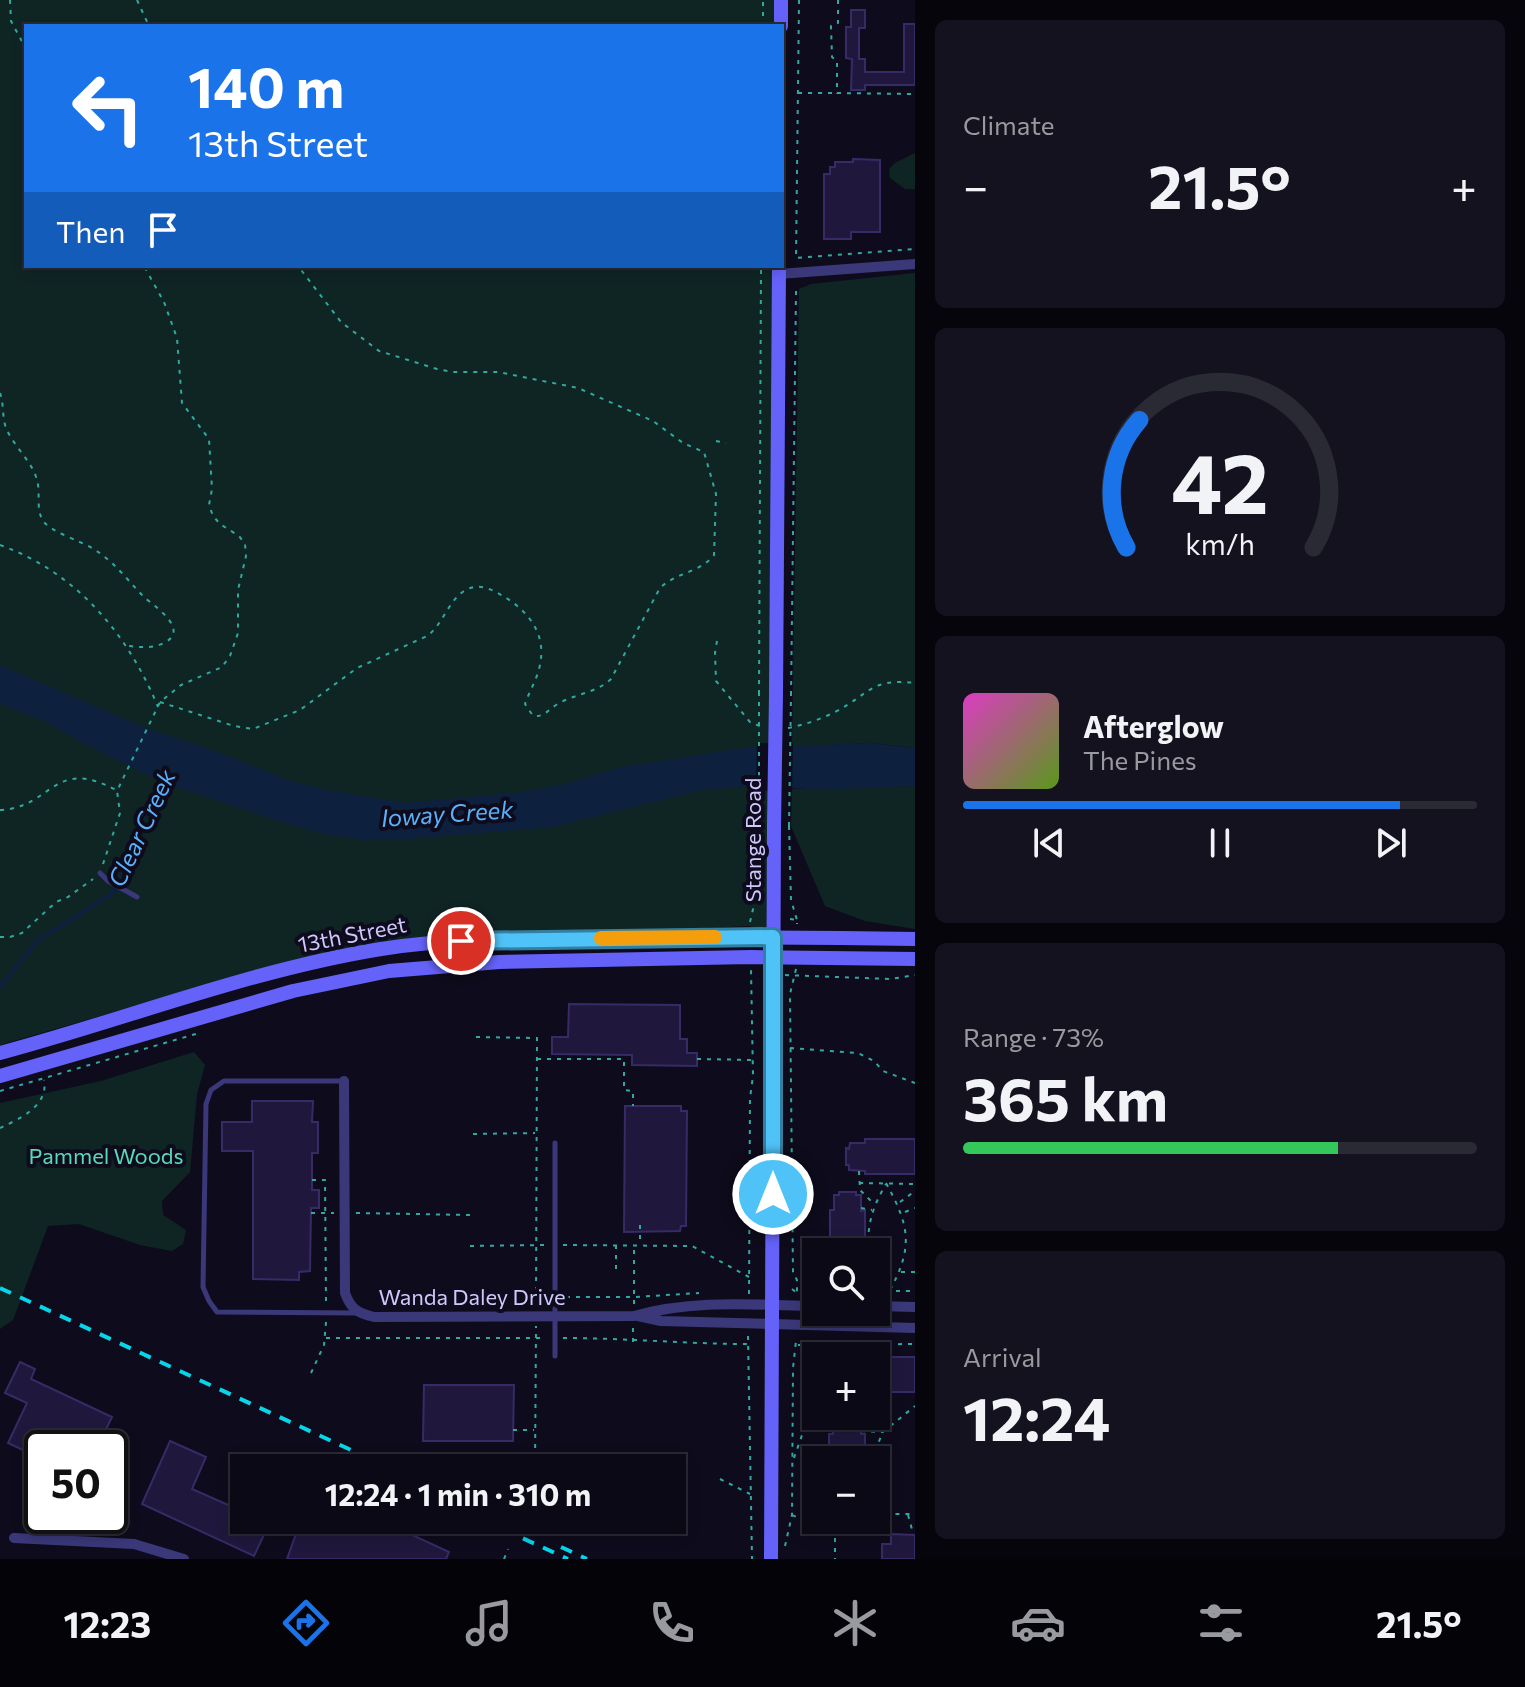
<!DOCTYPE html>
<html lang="en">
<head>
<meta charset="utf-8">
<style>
  body { margin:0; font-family:Commissioner,sans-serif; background:#13121e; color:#f1f3f6; height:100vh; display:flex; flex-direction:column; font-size:30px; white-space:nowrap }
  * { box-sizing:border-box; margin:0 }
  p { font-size:26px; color:#999aa0 }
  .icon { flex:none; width:44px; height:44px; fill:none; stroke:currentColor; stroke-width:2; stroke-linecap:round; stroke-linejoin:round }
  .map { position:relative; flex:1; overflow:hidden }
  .drawer { display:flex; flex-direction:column; gap:20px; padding:20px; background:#06050c; width:610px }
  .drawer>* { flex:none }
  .guide { position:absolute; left:24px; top:24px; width:760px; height:244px; border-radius:0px; box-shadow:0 4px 12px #0003,0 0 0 2px #2a2a34; background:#1a73e8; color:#fff; overflow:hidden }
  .fabs { position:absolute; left:802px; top:1238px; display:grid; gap:16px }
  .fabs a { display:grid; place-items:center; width:88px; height:88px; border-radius:0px; background:#0a0915; box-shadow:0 4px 12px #0003,0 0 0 2px #2a2a34; font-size:40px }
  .speed { position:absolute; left:24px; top:1430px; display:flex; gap:16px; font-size:40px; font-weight:700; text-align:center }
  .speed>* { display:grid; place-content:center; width:104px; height:104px; border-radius:50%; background:#0a0915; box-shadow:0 4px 12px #0003,0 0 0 2px #2a2a34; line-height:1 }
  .speed .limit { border:4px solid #111; border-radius:12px; background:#fff; color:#111 }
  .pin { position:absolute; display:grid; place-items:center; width:68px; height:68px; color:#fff; margin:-34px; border:4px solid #fff; border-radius:50%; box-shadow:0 2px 8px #0007 }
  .me { position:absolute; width:88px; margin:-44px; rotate:0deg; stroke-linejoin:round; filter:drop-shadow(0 0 6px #0008) }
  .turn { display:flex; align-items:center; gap:28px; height:168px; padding:0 32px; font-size:36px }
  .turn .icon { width:104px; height:104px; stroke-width:2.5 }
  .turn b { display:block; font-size:56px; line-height:68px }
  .then { display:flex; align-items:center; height:76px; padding:0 32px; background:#0003; gap:16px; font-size:30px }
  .big { font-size:60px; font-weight:700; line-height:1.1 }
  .drawer .widget { flex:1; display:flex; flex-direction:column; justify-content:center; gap:12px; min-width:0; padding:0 28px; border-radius:12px; background:#13121e }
  .drawer .dial { align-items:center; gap:0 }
  .dial svg { height:208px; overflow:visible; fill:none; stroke:#2a2a34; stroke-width:7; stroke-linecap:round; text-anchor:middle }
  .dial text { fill:#f1f3f6; stroke:none }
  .song { display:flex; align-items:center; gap:24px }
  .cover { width:96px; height:96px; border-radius:12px; background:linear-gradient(135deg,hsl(310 70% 55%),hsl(90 70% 35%)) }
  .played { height:8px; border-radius:4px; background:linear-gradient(90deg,#1a73e8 85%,#2a2a34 85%) }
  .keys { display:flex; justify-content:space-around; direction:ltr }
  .heat { display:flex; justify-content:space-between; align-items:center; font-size:44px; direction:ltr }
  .charge { height:12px; border-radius:6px; background:linear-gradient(90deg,#34c759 73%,#2a2a34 0) }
  .trip { position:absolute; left:230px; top:1454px; width:456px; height:80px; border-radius:0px; background:#0a0915; box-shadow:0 4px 12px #0003,0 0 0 2px #2a2a34; font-weight:700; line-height:80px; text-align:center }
  .dock { display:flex; height:128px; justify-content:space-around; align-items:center; background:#040408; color:#999aa0 }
  .dock .icon { width:56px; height:56px }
  .dock .active { color:#1a73e8 }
  .dock b { font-size:36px; color:#f1f3f6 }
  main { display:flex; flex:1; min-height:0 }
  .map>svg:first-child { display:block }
  .green { fill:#0f2524 }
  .water { fill:#0d213f }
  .pier { fill:#0e0c1c }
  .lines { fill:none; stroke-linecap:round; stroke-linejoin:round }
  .stream { stroke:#0d213f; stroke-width:4 }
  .building { fill:#1f183c; stroke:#362b67; stroke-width:2 }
  .path { stroke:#30a9a1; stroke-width:2; stroke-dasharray:4 6; stroke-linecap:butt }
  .service { stroke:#3a3879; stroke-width:5 }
  .minor { stroke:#3a3879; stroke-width:10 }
  .secondary { stroke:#6562fa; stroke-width:14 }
  .rail { stroke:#07d5ea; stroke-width:4; stroke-dasharray:12 10; stroke-linecap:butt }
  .path-bridge { stroke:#30a9a1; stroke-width:2; stroke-dasharray:4 6; stroke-linecap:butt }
  .secondary-bridge { stroke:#6562fa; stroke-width:14 }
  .route-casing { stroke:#337fa1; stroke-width:20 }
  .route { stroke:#4fc3f7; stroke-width:14 }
  .slow { stroke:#f59e0b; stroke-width:14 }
  .labels { text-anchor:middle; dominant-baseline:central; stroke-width:8; stroke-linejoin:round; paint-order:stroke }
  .street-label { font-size:22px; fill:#cec8fd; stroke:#0e0c1c }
  .park-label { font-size:22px; fill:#58dab8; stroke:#0e0c1c }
  .water-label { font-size:24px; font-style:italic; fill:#5ab1fa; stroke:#0e0c1c }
</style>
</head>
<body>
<main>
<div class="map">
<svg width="915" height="1559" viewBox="0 0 915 1559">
  <rect width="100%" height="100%" fill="#0e0c1c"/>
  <path class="green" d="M0 0H781V26H26V266H779L773 937 750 926 659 930 492 932 386 941 290 961 0 1045Z
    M915 153V189H905L890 178 889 169 895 163Z
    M915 273V748L869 743 792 747 799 289 811 284Z
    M915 786V929L865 921 825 906 791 826 792 789Z
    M194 1052 205 1065 197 1094 190 1172 162 1201 163 1215 186 1230 183 1244 172 1251 140 1245 79 1224 48 1226 13 1320 0 1329V1103L101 1081Z"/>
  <path class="water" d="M0 665 138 725 218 752 285 779 322 789 405 803 514 793 561 785 622 767 743 748 869 743 915 748V786L822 790 756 786 702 790 552 827 408 839 367 840 328 835 278 821 162 782 81 742 45 721 0 704Z"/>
  <path class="pier" d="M757 743H793L792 793 756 790Z"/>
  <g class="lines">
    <path class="stream" d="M0 987 37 941 113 893 124 877 141 822 164 777"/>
  </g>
  <path class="building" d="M851 10H865V28H859V59H865V72H904V24H915V85H865V90H851L852 59 846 58V27H851Z
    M853 159 880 160V232H851V239H824V174H830V167H835V162H853Z
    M569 1004 680 1005V1039H687V1053H697V1066L632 1065V1055L552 1054V1037H568Z
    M252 1101H313L312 1122H318V1153H312V1190H319V1208H311L310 1271 299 1272V1280L253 1279V1151H222V1122H252Z
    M625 1106H681V1111H687L686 1226H681L680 1231 624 1232Z
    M865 1139H915V1174H865V1171L849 1170V1165H846V1148L849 1149 850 1143H865Z
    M839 1192H856V1195H861V1211L865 1210V1252H830V1210H834V1195H839Z
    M876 1357H915V1392H876Z
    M20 1362 35 1369 31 1379 112 1417 97 1448H42V1459L8 1443 27 1403 5 1393Z
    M424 1385H514L513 1441H423Z
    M839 1416 861 1419V1434H865V1460H829V1434H833V1419H839Z
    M170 1441 206 1457 192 1489 244 1512V1520H260L269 1524 254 1556 142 1504Z
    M301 1520H310L342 1534 348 1520H380L449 1552 446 1559H287Z
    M891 1534 915 1535V1559H882V1544H891Z"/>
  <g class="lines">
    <path class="path" d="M10 0 11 21 26 49
      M137 0 149 26
      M799 0 796 258 915 249
      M838 0V23L831 26 832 57 837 61V93L915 94
      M763 26V0
      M798 93H836
      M0 393C4 404 2 417 6 428 14 447 32 461 37 480 41 494 35 510 44 522 52 532 80 541 92 548 115 562 127 580 145 598 156 607 190 630 164 643 152 649 140 647 128 646
      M716 441 726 443
      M0 545C76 572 128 634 158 707
      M717 641 715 653 716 681 750 722 762 727
      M759 694 761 266
      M791 695 796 291
      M160 702 234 726 253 729 300 710 357 668 427 636C444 624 449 597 468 589 480 583 493 590 503 596 530 612 548 636 539 669 536 681 529 692 525 704L533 716C544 717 547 711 556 705 573 694 597 693 611 679L660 588C675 573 701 572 714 555L716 494 704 452 683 443 653 421 578 388 498 372H453L437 369 379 351 341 322 298 266
      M788 728C804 725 821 719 835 712 870 694 870 678 915 683
      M0 810C52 808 53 756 116 790
      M789 826 791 900 797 920
      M103 864 120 813 117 791 160 702 181 685 222 667 230 656 238 633V590L246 556 245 544 239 536 220 524 213 516 209 505 212 489 209 439 182 403 177 338 164 302 144 266
      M790 919 797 920V924
      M750 922 754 905 759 826
      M0 937H10L22 933 56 902 68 897 93 879
      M796 969 790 994 793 1273 797 1280V1293
      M785 975 891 979 915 975
      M476 1037 537 1038 536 1304
      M790 1048 858 1053 874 1061 883 1071 915 1083
      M537 1059H624V1090L633 1091V1106
      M697 1059 752 1060
      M0 1091 199 1033
      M0 1128C19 1119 49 1106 44 1080
      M473 1134 535 1133
      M859 1171 860 1190 873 1203
      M312 1180H325L326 1303
      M859 1183 915 1184
      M886 1183C909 1225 914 1246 890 1290
      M900 1202 915 1191
      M861 1208 872 1210
      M905 1212 915 1208
      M311 1213H334
      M356 1213 471 1215
      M640 1225V1243
      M563 1245 692 1246 749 1277
      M470 1246 545 1245
      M869 1252C866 1226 873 1206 886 1184
      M616 1269V1246
      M901 1272H915
      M876 1274 884 1290
      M792 1289 797 1293H816
      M876 1291H915
      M749 1294 750 1098 753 1076 751 969
      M566 1297H634L699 1293
      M634 1304V1247
      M748 1336 752 1559
      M326 1338H545
      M563 1338C625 1338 686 1344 748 1344
      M633 1342V1327
      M798 1345 915 1344
      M840 1356 850 1345
      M311 1373 324 1345 326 1322
      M876 1411 890 1423
      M513 1430H534
      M861 1431 883 1432
      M794 1458 816 1395
      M871 1460 883 1432 915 1406
      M535 1468 536 1326
      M720 1479 750 1494
      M792 1515C818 1526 843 1532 871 1520
      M908 1515 913 1533
      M876 1518 890 1514H915
      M841 1527 850 1520
      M835 1528V1559
      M785 1546 792 1515 793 1368 796 1341
      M504 1559 508 1549"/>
    <path class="service" d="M100 873 108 881 137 897
      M343 1081H224L211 1090 206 1104 203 1287 209 1301 217 1312 357 1313
      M555 1356V1143"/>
    <path class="minor" d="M779 274 915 264
      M344 1081 345 1293C351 1309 357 1313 374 1317L634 1316C694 1299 755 1305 816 1306
      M876 1306 915 1307
      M638 1316 661 1321 915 1328
      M14 1538 134 1544 184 1559"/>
    <path class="secondary" d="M781 26V0
      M776 695 779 266
      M0 1053C127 1019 251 970 381 949 459 937 538 938 617 938 717 937 816 937 915 939
      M0 1076 293 991 389 971 499 962 751 957 915 959
      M771 1559 774 826"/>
    <path class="rail" d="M0 1288 390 1468
      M483 1520 568 1559
      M561 1547 587 1559"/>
    <path class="path-bridge" d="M759 826V694
      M789 826 791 695"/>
    <path class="secondary-bridge" d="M774 826 776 695"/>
  </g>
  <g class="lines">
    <g class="route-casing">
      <path id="route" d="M461 941 773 937V1194"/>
    </g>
    <use href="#route" class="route"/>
    <path class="slow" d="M601 938 715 937"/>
  </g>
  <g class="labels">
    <g class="street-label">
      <text transform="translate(752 840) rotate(-90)">Stange Road</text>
      <text transform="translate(352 934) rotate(-11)">13th Street</text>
      <text x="472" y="1296">Wanda Daley Drive</text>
    </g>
    <g class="park-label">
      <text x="106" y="1155">Pammel Woods</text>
    </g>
    <g class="water-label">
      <text transform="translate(447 813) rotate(-4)">Ioway Creek</text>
      <text transform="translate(141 828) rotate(-65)">Clear Creek</text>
    </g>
  </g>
</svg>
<div class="fabs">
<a><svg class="icon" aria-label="search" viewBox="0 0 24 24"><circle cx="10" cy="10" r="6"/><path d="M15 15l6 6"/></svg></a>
<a>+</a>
<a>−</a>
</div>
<div class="speed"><div class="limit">50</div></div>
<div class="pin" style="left:461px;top:941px;background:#d93025"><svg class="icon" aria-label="arrive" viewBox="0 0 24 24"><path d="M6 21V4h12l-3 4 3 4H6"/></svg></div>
<svg class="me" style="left:773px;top:1194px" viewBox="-20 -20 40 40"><circle r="17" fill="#4fc3f7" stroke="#fff" stroke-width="3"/><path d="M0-11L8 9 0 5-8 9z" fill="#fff"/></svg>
<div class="trip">12:24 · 1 min · 310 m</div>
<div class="guide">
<div class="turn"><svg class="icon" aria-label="left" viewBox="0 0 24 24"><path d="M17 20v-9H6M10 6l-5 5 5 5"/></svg><div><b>140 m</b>13th Street</div></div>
<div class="then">Then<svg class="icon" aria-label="arrive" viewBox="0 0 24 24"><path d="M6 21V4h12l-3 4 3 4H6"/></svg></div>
</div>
</div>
<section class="drawer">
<div class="widget"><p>Climate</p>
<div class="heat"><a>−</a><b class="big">21.5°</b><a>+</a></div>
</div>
<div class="widget dial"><svg viewBox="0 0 100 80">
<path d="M14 69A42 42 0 1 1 86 69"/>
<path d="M14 69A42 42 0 0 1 19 20" stroke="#1a73e8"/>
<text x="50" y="56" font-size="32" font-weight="700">42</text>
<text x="50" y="72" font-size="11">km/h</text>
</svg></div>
<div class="widget">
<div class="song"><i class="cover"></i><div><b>Afterglow</b><p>The Pines</p></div></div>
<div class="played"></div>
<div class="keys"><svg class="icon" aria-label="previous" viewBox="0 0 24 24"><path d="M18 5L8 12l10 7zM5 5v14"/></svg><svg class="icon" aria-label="pause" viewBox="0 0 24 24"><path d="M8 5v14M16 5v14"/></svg><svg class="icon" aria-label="next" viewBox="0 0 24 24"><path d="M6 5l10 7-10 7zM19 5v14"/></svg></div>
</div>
<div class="widget"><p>Range · 73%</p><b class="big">365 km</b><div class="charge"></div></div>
<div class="widget"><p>Arrival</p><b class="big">12:24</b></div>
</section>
</main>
<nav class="dock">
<b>12:23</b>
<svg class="icon active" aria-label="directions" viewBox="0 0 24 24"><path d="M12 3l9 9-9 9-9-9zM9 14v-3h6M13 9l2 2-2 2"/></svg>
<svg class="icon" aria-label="music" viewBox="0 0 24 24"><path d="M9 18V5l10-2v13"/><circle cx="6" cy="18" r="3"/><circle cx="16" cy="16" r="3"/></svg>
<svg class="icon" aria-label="phone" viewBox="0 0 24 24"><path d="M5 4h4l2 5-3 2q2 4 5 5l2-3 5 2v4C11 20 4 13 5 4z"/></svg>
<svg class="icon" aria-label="climate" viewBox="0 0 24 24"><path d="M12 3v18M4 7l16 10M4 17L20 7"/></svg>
<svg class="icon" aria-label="car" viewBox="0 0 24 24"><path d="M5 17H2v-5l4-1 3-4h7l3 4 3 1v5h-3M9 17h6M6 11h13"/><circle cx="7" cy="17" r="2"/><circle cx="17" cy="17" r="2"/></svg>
<svg class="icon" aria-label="filters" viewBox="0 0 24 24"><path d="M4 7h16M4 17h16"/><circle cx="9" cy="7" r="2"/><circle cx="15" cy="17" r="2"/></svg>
<b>21.5°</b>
</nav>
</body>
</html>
